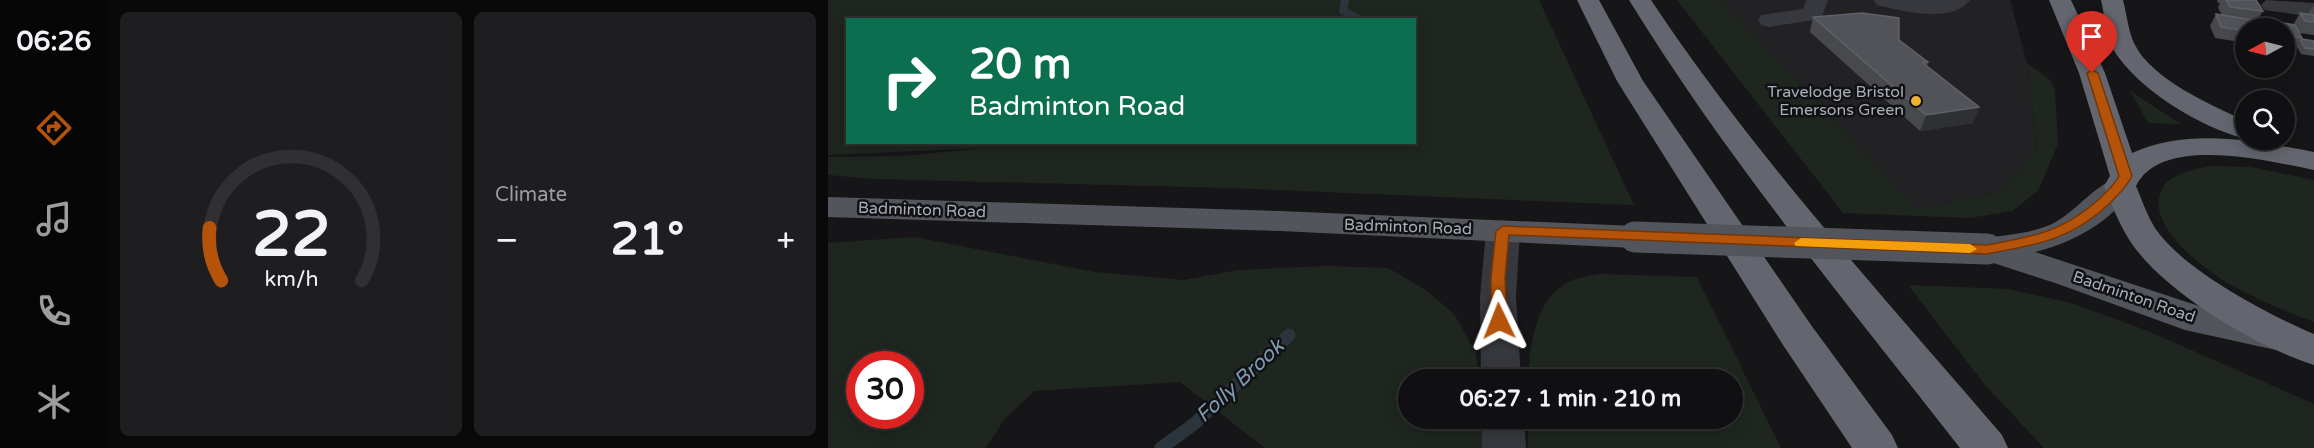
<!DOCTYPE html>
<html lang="en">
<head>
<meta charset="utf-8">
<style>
  body { margin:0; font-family:"Varela Round",sans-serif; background:#1e1e20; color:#f1f3f6; height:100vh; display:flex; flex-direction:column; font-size:22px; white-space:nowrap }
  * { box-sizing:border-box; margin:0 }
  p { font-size:20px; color:#9c9d9f }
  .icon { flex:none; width:33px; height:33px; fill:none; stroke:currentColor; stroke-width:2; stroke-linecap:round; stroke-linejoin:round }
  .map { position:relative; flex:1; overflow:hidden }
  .drawer { display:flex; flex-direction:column; gap:12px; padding:12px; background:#09090a; width:720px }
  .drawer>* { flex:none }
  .guide { position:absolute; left:18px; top:18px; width:570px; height:126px; border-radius:0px; box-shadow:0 3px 15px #0003,0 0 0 2px #303032; background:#0b6e4f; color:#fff; overflow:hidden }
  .needle { width:39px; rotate:263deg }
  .controls { position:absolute; left:1407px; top:18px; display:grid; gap:12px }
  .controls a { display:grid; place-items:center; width:60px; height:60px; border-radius:50%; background:#101012; box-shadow:0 3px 15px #0003,0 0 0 2px #303032; font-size:30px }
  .speed { position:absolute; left:18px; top:351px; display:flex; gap:12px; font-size:30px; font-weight:700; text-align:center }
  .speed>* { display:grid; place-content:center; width:78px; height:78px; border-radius:50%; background:#101012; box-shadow:0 3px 15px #0003,0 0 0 2px #303032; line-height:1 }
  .speed .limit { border:9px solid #d22; background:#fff; color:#111 }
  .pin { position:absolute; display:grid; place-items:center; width:51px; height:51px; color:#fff; margin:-62px -26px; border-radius:50% 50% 50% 0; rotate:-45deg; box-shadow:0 0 6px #0007 }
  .pin .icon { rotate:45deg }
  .me { position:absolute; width:66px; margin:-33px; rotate:358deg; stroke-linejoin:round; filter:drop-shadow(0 0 4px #0008) }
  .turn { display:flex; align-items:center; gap:21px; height:126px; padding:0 24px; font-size:27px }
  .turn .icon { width:78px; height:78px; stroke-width:2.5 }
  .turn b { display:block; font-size:42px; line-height:51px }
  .big { font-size:45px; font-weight:700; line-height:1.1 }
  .drawer .widget { flex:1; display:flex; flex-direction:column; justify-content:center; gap:9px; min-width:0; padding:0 21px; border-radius:9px; background:#1e1e20 }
  .drawer .dial { align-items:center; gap:0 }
  .dial svg { height:156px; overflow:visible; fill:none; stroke:#303032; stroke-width:7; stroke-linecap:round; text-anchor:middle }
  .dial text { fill:#f1f3f6; stroke:none }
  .heat { display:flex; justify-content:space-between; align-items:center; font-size:33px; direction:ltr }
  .drawer .tiles { flex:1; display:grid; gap:12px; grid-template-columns:repeat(2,1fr) }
  .trip { position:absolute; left:570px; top:369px; width:345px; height:60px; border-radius:30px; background:#101012; box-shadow:0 3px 15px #0003,0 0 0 2px #303032; font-weight:700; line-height:60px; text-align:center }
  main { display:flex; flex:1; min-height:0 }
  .dock { display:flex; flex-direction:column; width:108px; justify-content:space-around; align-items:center; background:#060607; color:#9c9d9f }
  .dock .icon { width:42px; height:42px }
  .dock .selected { color:#b45309 }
  .dock b { font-size:27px; color:#f1f3f6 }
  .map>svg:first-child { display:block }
  .built { fill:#222225 }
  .green { fill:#1e261f; fill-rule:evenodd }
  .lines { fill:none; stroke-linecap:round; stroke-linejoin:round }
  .stream-far1 { stroke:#2c353c; stroke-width:8 }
  .stream { stroke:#2c353c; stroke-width:13 }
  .minor { fill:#37383d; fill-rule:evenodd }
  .major { fill:#53555c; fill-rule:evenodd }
  .highway { fill:#63666e; fill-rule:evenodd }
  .major-bridge { stroke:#53555c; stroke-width:31 }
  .wall { fill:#47494d }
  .shaded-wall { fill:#2f3033 }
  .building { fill:#525359; stroke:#5f6168; stroke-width:1.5 }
  .route { fill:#b45309; stroke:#753606; stroke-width:1.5 }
  .slow { fill:#f59e0b }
  .poi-dot { fill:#f2b134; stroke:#111113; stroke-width:2 }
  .labels { text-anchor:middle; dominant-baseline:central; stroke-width:5; stroke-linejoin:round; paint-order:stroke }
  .poi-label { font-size:16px; fill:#a8adb8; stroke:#111113; text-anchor:end }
  .street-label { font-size:16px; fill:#a8adb8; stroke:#111113 }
  .near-water-label { font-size:21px; font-style:italic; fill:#7f9bb3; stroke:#111113 }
</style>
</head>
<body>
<main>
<nav class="dock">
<b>06:26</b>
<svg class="icon selected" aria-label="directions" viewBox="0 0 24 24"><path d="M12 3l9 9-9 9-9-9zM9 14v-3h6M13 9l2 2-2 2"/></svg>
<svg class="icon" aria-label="music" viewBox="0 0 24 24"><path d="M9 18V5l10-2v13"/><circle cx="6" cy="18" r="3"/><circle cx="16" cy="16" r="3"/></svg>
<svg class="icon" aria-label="phone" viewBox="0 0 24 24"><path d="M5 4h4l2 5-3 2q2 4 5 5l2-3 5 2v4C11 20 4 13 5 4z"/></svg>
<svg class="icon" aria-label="climate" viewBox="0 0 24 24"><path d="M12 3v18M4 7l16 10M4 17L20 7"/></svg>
</nav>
<section class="drawer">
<div class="tiles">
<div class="widget dial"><svg viewBox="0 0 100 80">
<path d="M14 69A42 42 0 1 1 86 69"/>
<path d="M14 69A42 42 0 0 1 8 42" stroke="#b45309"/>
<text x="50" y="56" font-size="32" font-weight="700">22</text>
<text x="50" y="72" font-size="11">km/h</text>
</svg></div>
<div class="widget"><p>Climate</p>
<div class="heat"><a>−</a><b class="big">21°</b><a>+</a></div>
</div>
</div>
</section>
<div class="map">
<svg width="1486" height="448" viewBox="0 0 1486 448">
  <rect width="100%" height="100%" fill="#161618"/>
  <path class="built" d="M893 0H1182L1199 63 1209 148 1172 192 1089 208Z"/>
  <path class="green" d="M0 0H711L806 205 400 188 47 179 0 175V157L76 156 155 148 0 155ZM20 20H586V142H20Z
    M849 0H893L1089 208 1172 192 1209 148 1199 63 1221 79 1227 90 1230 144 1210 191 1184 211 1142 218 1015 213Z
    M1302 91 1353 124 1320 123Z
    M1385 166 1423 167 1486 180V322C1455 311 1426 298 1398 282 1374 268 1321 226 1332 195 1333 191 1335 186 1338 183 1351 171 1368 169 1385 166Z
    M86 237 267 272 355 280 411 270 499 266 560 268 598 290 626 314 648 353 651 379 580 380V418L655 419 657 448H437L352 382 206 391 176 420 158 448H0V243ZM32 364H82V416H32Z
    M770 274 869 277 953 448H700V419L904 418V380L701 379C701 344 708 293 747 279 755 277 763 276 770 274Z
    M1080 285 1180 289 1243 303 1320 331 1486 404V448H1216L1157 385Z"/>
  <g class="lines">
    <path class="stream-far1" d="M517 0 515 11 533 20"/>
    <path class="stream" d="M333 448 366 424 461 335"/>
    <path class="minor" d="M978 0H1000L993 19 941 27 933 25 930 20 933 15 975 9Z
      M1046 0H1142C1126 24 1072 11 1049 5Z
      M1438 0 1486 3V17L1436 10 1433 5Z
      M675 220 687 224 692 231 688 297 693 380H653L652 297 658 231 663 224Z
      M654 418H696L698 448H654Z"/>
    <path class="major" d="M1292 177 1303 179 1308 186C1284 221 1247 242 1207 252L1374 307 1462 326 1467 336 1462 346 1448 350 1357 330 1230 284 1147 257 1142 249 1147 241C1172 234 1200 235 1224 224 1248 212 1268 183 1292 177Z
      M0 197 452 211 807 226 819 229 824 237 819 245 807 248 452 231 0 217Z"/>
    <path class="highway" d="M749 0H771L815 81 983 325 1064 435 1070 448H1024L955 345 789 81Z
      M801 0H823C926 155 1053 294 1174 435L1180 448H1132C1018 302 898 158 801 0Z
      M1221 0H1243L1277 73 1304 153C1362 127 1427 141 1486 152V170C1441 161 1333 134 1308 186 1314 200 1319 215 1327 228 1355 270 1439 314 1486 334V365C1429 347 1339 294 1304 244 1292 226 1284 206 1276 186L1282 176 1251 73Z
      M1273 0H1295C1299 15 1300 31 1307 45 1324 79 1384 106 1418 121V139C1373 128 1309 89 1285 49 1277 35 1277 16 1273 0Z"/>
    <path class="major-bridge" d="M807 237 1159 249"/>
  </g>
  <path class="wall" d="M1389 0H1428L1435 11 1430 19 1465 25 1472 13 1480 14 1485 6 1486 7V35L1471 33 1474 39 1486 41V56L1473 54 1469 47 1467 50 1456 48V28H1418V43L1387 38 1382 26 1388 14 1394 15 1390 8 1392 3H1390Z
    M985 17 1071 40 1100 62 1099 66 1151 107 1145 123 1092 131 982 32Z"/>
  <path class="shaded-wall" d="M1151 107 1145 123 1092 131 1098 115Z"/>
  <path class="building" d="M1398 0H1428L1435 11 1402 7Z
    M1034 13 1071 18V40L1100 62 1095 63 1151 107 1098 115 985 17Z
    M1472 13 1486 15V22L1477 21Z
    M1388 14 1425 20 1429 28H1418V31L1393 27Z
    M1430 19 1467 25 1474 38 1456 35V28H1434Z
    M1474 39 1486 41V49L1477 48 1473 41Z"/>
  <path class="route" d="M1264 70 1270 73 1304 176C1298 188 1290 195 1281 204 1243 240 1208 245 1159 254L681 235 677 278 679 321 676 325H665L663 321V278L668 231 675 226 1159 245C1203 237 1235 232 1270 200 1278 192 1286 186 1291 176L1259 73Z"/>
  <path class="slow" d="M973 238 1142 244 1149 249 1142 253 968 246 966 243Z"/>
  <circle class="poi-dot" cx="1088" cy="101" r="6"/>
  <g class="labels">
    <g class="poi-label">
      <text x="1076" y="92">Travelodge Bristol<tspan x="1076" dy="18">Emersons Green</tspan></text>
    </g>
    <g class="street-label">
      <text transform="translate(94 210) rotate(2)">Badminton Road</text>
      <text transform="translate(580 227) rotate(2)">Badminton Road</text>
      <text transform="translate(1306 297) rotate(19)">Badminton Road</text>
    </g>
    <g class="near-water-label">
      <text transform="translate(412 381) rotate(-43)">Folly Brook</text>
    </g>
  </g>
</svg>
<div class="controls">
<a><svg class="needle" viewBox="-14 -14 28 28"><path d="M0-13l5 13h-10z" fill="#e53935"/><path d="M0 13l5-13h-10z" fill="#9c9d9f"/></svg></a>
<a><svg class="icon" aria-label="search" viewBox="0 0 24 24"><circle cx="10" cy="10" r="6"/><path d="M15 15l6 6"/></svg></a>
</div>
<div class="speed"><div class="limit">30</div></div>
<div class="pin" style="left:1264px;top:73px;background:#d93025"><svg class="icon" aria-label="arrive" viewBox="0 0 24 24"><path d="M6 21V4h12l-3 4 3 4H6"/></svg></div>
<svg class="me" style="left:671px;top:321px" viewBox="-20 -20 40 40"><path d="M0-17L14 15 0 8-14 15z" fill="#b45309" stroke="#fff" stroke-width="4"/></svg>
<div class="trip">06:27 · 1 min · 210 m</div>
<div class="guide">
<div class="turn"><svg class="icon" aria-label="right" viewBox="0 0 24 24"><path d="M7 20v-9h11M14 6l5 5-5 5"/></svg><div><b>20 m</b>Badminton Road</div></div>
</div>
</div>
</main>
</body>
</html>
